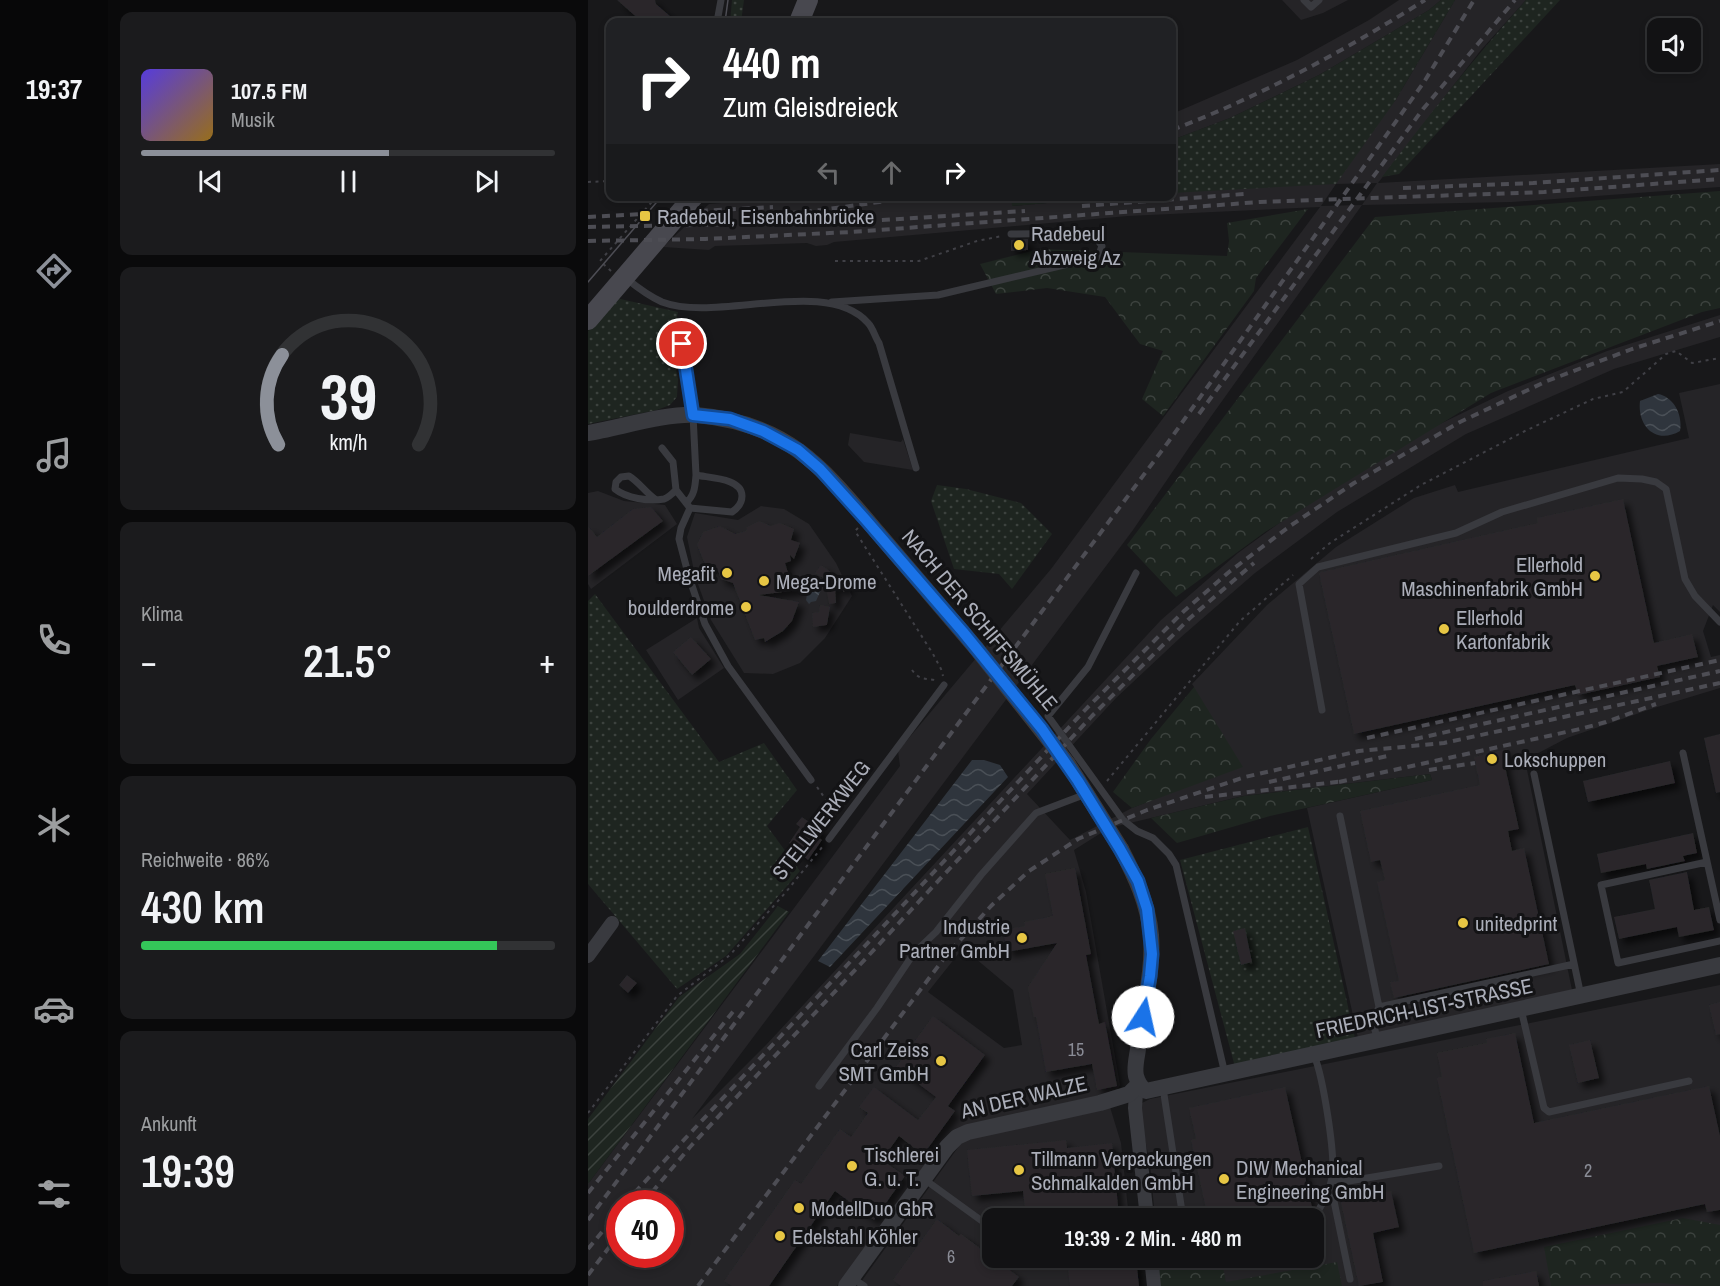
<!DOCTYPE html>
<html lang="de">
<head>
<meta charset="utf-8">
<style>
  body { margin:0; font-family:"Archivo Narrow",sans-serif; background:#1b1b1d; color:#f1f3f6; height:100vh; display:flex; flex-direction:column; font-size:22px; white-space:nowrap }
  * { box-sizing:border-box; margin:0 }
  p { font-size:20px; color:#9c9ea0 }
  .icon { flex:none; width:33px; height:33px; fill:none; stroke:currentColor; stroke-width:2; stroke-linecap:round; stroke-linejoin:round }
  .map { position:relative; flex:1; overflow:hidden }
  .drawer { display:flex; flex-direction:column; gap:12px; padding:12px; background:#0a0a0b; width:480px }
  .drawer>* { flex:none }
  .hud { position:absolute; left:18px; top:18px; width:570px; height:183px; border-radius:12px; box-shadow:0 3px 9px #0003,0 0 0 2px #313234; background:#202124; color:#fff; overflow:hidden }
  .buttons { position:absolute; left:1059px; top:18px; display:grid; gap:12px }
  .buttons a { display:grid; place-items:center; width:54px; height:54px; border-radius:12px; background:#121214; box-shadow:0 3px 9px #0003,0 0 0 2px #313234; font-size:30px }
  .speed { position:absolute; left:18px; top:1190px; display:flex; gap:12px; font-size:30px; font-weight:700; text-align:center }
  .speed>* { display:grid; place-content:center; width:78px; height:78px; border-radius:50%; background:#121214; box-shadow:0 3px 9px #0003,0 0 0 2px #313234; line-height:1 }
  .speed .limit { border:9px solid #d22; background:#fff; color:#111 }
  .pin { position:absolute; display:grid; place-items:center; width:51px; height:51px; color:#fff; margin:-26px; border:3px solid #fff; border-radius:50%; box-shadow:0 2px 6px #0007 }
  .me { position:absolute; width:66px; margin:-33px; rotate:10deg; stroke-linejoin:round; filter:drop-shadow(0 0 4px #0008) }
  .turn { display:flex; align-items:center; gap:21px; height:126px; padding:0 18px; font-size:27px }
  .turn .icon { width:78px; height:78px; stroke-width:2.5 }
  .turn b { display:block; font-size:42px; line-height:51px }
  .lanes { display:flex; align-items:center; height:57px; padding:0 18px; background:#0003; justify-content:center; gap:30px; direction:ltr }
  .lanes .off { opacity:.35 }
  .big { font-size:45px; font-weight:600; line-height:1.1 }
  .drawer .tile { flex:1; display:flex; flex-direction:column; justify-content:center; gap:9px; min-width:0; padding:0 21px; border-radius:12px; background:#1b1b1d }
  .drawer .dial { align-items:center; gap:0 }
  .dial svg { height:156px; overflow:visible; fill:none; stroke:#313234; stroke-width:7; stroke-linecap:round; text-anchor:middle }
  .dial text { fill:#f1f3f6; stroke:none }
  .song { display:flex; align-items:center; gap:18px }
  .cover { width:72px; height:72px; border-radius:9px; background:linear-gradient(135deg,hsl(250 70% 55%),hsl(40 70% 35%)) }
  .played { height:6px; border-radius:3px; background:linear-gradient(90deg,#8c9099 60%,#313234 60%) }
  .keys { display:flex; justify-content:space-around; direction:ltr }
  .heat { display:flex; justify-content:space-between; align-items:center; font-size:33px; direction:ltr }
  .charge { height:9px; border-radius:4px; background:linear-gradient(90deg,#34c759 86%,#313234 0) }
  .trip { position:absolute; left:394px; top:1208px; width:342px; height:60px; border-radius:12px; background:#121214; box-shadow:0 3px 9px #0003,0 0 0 2px #313234; font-weight:600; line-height:60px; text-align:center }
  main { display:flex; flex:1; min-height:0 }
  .tabs { display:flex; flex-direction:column; width:108px; justify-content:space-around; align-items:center; background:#070708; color:#9c9ea0 }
  .tabs .icon { width:42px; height:42px }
  .tabs .selected { color:#8c9099 }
  .tabs b { font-size:27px; color:#f1f3f6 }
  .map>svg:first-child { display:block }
  .built { fill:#252427; fill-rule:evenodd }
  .grass { fill:url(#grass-dots) }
  .forest { fill:url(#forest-crowns) }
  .garden { fill:url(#garden-furrows) }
  .water { fill:url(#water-waves) }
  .building { fill:#29282b; filter:url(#shadow) }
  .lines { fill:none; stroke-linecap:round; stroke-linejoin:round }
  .path { stroke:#404046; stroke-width:2; stroke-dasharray:3 4.5; stroke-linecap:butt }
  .service { stroke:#393a3f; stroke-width:7 }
  .minor { stroke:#393a3f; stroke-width:14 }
  .tertiary { stroke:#393a3f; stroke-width:16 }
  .secondary { stroke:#48484f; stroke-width:20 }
  .tram { stroke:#4d4d54; stroke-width:1.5 }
  .rail { stroke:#4d4d54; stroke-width:4; stroke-dasharray:8 6; stroke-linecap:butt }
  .tertiary-bridge { stroke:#393a3f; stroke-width:16 }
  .route-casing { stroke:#114b97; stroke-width:15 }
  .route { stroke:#1a73e8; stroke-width:10 }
  .poi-dot { fill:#e7c644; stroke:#131315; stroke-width:2 }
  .labels { text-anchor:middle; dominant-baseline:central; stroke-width:6; stroke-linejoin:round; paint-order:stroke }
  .number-label { font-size:18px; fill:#8a8c96 }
  .poi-label { font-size:21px; fill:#abaeb9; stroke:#131315; text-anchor:start }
  .street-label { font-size:21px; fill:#abaeb9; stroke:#131315 }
</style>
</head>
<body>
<main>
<nav class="tabs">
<b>19:37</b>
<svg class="icon selected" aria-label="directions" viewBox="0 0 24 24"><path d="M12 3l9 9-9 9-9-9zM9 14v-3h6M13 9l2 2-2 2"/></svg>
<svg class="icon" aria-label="music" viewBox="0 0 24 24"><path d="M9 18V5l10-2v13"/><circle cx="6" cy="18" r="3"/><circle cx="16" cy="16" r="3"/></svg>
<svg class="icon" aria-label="phone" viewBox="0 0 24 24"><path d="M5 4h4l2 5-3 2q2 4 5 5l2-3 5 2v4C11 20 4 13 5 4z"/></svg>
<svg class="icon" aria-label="climate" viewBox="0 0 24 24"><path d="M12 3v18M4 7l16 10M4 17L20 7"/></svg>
<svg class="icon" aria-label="car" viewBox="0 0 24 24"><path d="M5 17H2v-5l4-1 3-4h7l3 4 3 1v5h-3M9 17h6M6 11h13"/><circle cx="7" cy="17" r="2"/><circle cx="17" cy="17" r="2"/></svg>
<svg class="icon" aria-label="filters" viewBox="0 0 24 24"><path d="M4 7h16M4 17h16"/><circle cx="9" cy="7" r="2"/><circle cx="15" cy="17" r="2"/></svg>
</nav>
<section class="drawer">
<div class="tile">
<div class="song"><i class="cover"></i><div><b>107.5 FM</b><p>Musik</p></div></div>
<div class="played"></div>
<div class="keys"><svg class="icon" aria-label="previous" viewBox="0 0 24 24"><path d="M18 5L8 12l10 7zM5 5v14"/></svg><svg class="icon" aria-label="pause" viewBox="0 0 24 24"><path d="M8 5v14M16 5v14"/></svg><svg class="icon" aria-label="next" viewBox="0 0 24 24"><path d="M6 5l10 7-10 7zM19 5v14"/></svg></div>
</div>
<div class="tile dial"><svg viewBox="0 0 100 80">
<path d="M14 69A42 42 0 1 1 86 69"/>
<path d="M14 69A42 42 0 0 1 16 23" stroke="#8c9099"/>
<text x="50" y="56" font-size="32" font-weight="700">39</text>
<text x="50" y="72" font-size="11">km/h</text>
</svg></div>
<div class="tile"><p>Klima</p>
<div class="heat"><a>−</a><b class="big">21.5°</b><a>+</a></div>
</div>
<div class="tile"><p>Reichweite · 86%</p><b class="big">430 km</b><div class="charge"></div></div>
<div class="tile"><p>Ankunft</p><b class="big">19:39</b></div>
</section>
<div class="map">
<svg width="1132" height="1286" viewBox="0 0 1132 1286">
  <defs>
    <pattern id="grass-dots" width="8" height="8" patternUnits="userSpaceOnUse" patternTransform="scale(1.5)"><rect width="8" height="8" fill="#1e2520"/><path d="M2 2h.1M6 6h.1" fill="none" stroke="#3c423e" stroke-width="1.8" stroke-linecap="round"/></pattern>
    <pattern id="forest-crowns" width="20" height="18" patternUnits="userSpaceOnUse" patternTransform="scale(1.5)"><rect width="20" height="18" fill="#1e2520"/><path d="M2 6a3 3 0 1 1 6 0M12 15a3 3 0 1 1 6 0" fill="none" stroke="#3c423e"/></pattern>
    <pattern id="garden-furrows" width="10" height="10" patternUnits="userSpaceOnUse" patternTransform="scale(1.5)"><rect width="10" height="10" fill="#1e2520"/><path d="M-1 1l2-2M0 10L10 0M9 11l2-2" fill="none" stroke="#3c423e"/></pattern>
    <pattern id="water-waves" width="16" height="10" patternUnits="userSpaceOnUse" patternTransform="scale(1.5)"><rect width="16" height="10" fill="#2f353d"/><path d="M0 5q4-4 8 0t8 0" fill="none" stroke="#4a5057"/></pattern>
    <filter id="shadow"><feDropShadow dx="5.5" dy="5.5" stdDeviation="3" flood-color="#0009"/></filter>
  </defs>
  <rect width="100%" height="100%" fill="#18181a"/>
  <path class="built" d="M694 0H760L735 13 713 20Z
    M811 0H853L841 10 731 75 642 118 584 140V114L709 60 781 20Z
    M867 0H938L893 50 790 183 1132 164V187L924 202 774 205 602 446 545 530 104 1119 178 1045 573 620 650 553 735 491 825 437 920 391 1019 351 1132 315V337L1026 369 878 434 749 512 667 573 592 638 528 698 439 794 482 840 544 808 594 788 606 687 604 684 679 605 748 547 826 498 867 485 870 492 1101 438 1091 393 1132 384V612L1125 605 1115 631 1123 657 1132 655V688L1066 708 979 738 937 760 984 990 770 1038 719 808 844 780 842 774 655 796 521 828 486 850 498 892 532 1085 528 1092 380 1125 305 1212 249 1286H0V1184L312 766 310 751 463 569 732 207 540 216 246 242 239 245 228 246 219 243 127 246 121 250 75 247 121 204 220 196H423L425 206 527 197 584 196V193L807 101ZM789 183 774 205 733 206 748 184ZM375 948 425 990 434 1045 416 1048 340 992ZM32 1203H82V1254H32Z
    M262 433 313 442 315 439 325 470 276 462 260 445Z
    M10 491 36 501 77 505 89 524 3 589 0 584V493Z
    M173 506 196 509 221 524 248 563 264 596 237 638 212 663 185 674 156 673 123 620 107 576 99 537 107 513 150 520Z
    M109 618 111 628 136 668 90 700 58 650Z
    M1132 985V1286H575L572 1257H726V1218H567L562 1164 550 1105 562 1099Z
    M522 1107 533 1143 541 1218H405V1257H545L549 1286H270L379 1135Z"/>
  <path class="grass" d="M144 0H156L153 22H142Z
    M853 0H867L807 101 748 184 584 193V140L642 118 731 75 841 10Z
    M938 0H972L811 174 794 177C840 116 887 57 938 0Z
    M423 196H527V197L424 206Z
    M28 298 90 312 83 346 90 379 89 397 82 405 69 410 0 424V331Z
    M349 485 378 489 433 503 464 534 424 589 411 574 366 569 343 501Z
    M7 594 131 762 176 743 209 790 179 826 212 871 138 956 89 989 0 884V601Z
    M720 827 767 1038 647 1067 592 860Z"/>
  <path class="forest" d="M1132 191V308L1114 312 903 393 677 532 588 597 539 545 787 217Z
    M720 209 668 278 666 291 575 416 554 399 575 351 552 344 517 297 459 288 408 294 392 264 452 249 639 256 641 241 639 223Z
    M606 687 655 767 544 808 525 792 563 739Z
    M842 774 844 780 682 816 589 843 563 818 656 796Z
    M1095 1218 1132 1225V1286H1105L1073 1283 963 1286 956 1247Z
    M569 1257H633L638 1282 749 1262 754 1286H572Z"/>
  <path class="garden" d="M190 906 201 912 0 1184V1119L91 997 152 954Z"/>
  <path class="water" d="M1070 394C1086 397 1095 415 1092 431 1068 445 1049 426 1052 401Z
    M216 575 230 577V588L233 590 228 601 223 602 221 604 218 600 220 589 215 585 214 578Z
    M384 760H396L412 765 420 777 242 967 230 961Z"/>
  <path class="building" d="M29 0H67L68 4 89 22H54Z
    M440 239V250L423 251V240Z
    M1035 499 1066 643 1104 634 1110 657 1069 666 1072 677 990 695 987 685 766 734 731 573 733 572 950 523 949 518Z
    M63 507 75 521 0 576V526L9 537 45 509Z
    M171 521 183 526 192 523 206 529 203 540 212 543 206 559 202 555 203 561 197 563 202 579 208 581 211 590 171 595 211 602 204 621 195 631 177 642 176 638 167 640 145 583 133 579 130 571 117 564 109 545 115 532 132 526 147 534 158 531 159 527Z
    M233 565 261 585 256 592 247 586 248 603 241 604 237 579 227 573Z
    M232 605 242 607 239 625 225 627 224 613 231 612Z
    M103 637 123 659 104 675 85 652Z
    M1132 734V792L1128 793 1116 738Z
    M919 749 922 761 916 762 931 829 920 831 924 851 936 848 961 964 806 998 802 982 811 981 789 882 797 880 792 860 783 862 772 811 892 785 886 757Z
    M1082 761 1087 783 1000 802 995 781Z
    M214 817 234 831 230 837 234 840 220 860 201 843 212 827 208 824Z
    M1105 833 1109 853 1095 856 1097 861 1059 869 1058 864 1013 873 1009 854Z
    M487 868 503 954 498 955 511 1024 517 1022 529 1086 509 1090 504 1064 458 1072 448 1017H446L440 987 469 943 419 952 415 930 437 926 436 922 465 916 457 874Z
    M1099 872 1106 910 1121 907 1126 930 1091 937 1089 927 1031 939 1026 917 1067 909 1061 880Z
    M657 928 664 962 653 965 645 931Z
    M39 975 49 983 40 993 31 985Z
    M1132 1002V1034L1128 1035 1121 1005Z
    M345 1016 397 1055 360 1106 367 1111 335 1155 311 1136 294 1160 317 1176 286 1220 247 1191 181 1286H144L136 1281 207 1180 213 1184 252 1129 263 1137 280 1113 271 1107 286 1087 330 1120 348 1097 308 1067Z
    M927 1033 946 1123 1121 1086 1132 1136V1210L1119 1212 1117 1204 886 1253 849 1078 854 1077 849 1053 899 1043 898 1039Z
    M1002 1040 1011 1078 990 1083 981 1045Z
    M697 1087 724 1207 673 1218H620L603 1140 608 1139 601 1108Z
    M478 1140 479 1148 524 1143 530 1206 485 1211V1216L438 1218 435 1191 384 1196 379 1150Z
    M803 1191 811 1227 785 1233 795 1282 771 1286 752 1198 776 1192 777 1196Z
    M349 1219 371 1236 373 1234 431 1277 424 1286H313L305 1280Z
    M507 1257H548L551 1286H482L479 1260Z
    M948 1271 951 1286H895V1281Z"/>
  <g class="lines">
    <path class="path" d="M0 182 22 181
      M247 261H331L389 241 414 236
      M23 271 12 261 69 196
      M270 528 267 531 345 654 353 669 355 676
      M723 559 742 543 833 485 937 431 1005 399 1035 392 1078 354 1088 351 1104 363 1132 358
      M324 670C331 680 336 678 347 680
      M519 781 652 621 705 575
      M229 787 248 814
      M0 1113 89 996 142 955 198 892 235 846"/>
    <path class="service" d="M716 0 723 7 731 0
      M129 22 133 0
      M39 279C50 288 61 296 74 302 129 323 238 276 280 323 285 328 287 337 291 343L328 468
      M244 302 350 295 510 257 514 246 508 238 494 233 423 234
      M94 344 105 415 108 475C121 478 154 478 154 496 154 503 150 508 144 512L102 508
      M74 448 85 462 88 490 102 508 93 528 91 539 101 577 117 624 140 666 223 780
      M67 499C57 492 51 482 41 476L33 477 28 482 27 489C38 498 61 502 76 499 80 498 84 494 88 490
      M98 503C107 495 107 486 108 475
      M548 573 500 667 460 716 535 820 549 831 565 838 581 854 588 865 637 1074
      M734 710 711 584 730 567 868 533 914 512 1030 478 1054 479 1068 482 1078 489 1097 579 1107 596 1132 622
      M1095 753 1132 920
      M946 774 993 996
      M752 816 791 1007
      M241 839 356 685
      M1119 862 1013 885 1030 963 1132 941
      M933 1009 956 1108 961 1112 1101 1081
      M789 1039 785 1021 791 1007 986 964
      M231 1086 289 1008 326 953 348 932 393 875 448 813 498 794
      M575 1088 595 1218
      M336 1179 405 1229
      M744 1179 755 1182 851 1166
      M740 1195 746 1201 762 1279
      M717 1218 727 1216C735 1203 741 1193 744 1178 748 1156 735 1077 726 1055
      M264 1278 276 1286"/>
    <path class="minor" d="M0 956 24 923
      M551 1084 548 1093 547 1108 559 1218
      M563 1257 566 1286"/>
    <path class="tertiary" d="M0 433C31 428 78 413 108 415 144 418 181 429 211 451 241 473 266 505 290 533 323 572 356 610 388 648
      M533 849C547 876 560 903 563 935 566 974 554 1010 550 1049 549 1057 546 1068 548 1076 550 1083 553 1088 558 1091L1132 965
      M258 1286 359 1147 369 1137 380 1132 512 1103 541 1094 551 1084"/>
    <path class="secondary" d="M211 22 220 0
      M0 320 106 196"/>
    <path class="tram" d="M137 22 140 0
      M0 282 74 196"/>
    <path class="rail" d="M584 130C673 96 756 51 837 0
      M815 188 945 183 1132 170
      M494 206 656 194
      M174 216 233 210 335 196
      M0 217 185 207
      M0 227 263 222 437 211
      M0 241 117 239 263 232 672 202 956 192 1132 179
      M611 414 835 109 927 0
      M779 738 1132 660
      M827 739 1132 671
      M841 770 887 763
      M681 782 804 755
      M751 782 992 729 1018 722 1068 704
      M617 797 757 781
      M0 1193 148 1008
      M37 1203 499 708 596 611 641 572 702 526 766 483 872 422 959 381 1044 349 1132 321
      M55 1203 102 1147 504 716 602 618 666 563
      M0 1220 581 441 836 82 886 0
      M0 1249 32 1210
      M0 1275 32 1233
      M110 1286 357 957 403 906 441 871 490 839 559 810 657 777 771 751 856 743 1132 683"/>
    <path class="tertiary-bridge" d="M388 648 480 764 533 849"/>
  </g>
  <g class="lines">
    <g class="route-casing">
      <path id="route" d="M94 344 105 415 142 419 175 431 210 450 232 469 278 520 375 632 454 729 490 781 532 849 550 881 559 909 564 954 562 976 555 1017"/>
    </g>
    <use href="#route" class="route"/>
  </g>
  <g class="poi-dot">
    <rect x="51" y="210" width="12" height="12" rx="3"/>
    <circle cx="431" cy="245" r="6"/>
    <circle cx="139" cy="573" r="6"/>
    <circle cx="1007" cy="576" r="6"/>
    <circle cx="176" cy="581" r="6"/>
    <circle cx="158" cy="607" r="6"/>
    <circle cx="856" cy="629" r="6"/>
    <circle cx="904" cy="759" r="6"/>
    <circle cx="875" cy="923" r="6"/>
    <circle cx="434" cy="938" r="6"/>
    <circle cx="353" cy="1061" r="6"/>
    <circle cx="264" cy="1166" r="6"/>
    <circle cx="431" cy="1170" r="6"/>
    <circle cx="636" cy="1179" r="6"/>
    <circle cx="211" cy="1208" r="6"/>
    <circle cx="192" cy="1236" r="6"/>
  </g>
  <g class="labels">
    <g class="number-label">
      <text x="488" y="1049">15</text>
      <text x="1000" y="1170">2</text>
      <text x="363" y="1256">6</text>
    </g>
    <g class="poi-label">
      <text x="69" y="216">Radebeul, Eisenbahnbrücke</text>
      <text x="443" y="233">Radebeul<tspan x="443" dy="24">Abzweig Az</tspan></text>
      <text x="995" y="564" text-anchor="end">Ellerhold<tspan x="995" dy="24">Maschinenfabrik GmbH</tspan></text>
      <text x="127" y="573" text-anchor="end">Megafit</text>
      <text x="188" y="581">Mega-Drome</text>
      <text x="146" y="607" text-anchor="end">boulderdrome</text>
      <text x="868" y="617">Ellerhold<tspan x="868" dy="24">Kartonfabrik</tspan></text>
      <text x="916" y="759">Lokschuppen</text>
      <text x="887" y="923">unitedprint</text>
      <text x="422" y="926" text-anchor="end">Industrie<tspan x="422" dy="24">Partner GmbH</tspan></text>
      <text x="341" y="1049" text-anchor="end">Carl Zeiss<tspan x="341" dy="24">SMT GmbH</tspan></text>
      <text x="276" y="1154">Tischlerei<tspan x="276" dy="24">G. u. T.</tspan></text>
      <text x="443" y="1158">Tillmann Verpackungen<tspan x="443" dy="24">Schmalkalden GmbH</tspan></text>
      <text x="648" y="1167">DIW Mechanical<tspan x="648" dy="24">Engineering GmbH</tspan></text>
      <text x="223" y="1208">ModellDuo GbR</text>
      <text x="204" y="1236">Edelstahl Köhler</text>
    </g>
    <g class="street-label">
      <text transform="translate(392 620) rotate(50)">NACH DER SCHIFFSMÜHLE</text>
      <text transform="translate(233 820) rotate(-52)">STELLWERKWEG</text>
      <text transform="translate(836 1008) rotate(-12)">FRIEDRICH-LIST-STRASSE</text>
      <text transform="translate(436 1097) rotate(-13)">AN DER WALZE</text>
    </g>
  </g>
</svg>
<div class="buttons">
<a><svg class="icon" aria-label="sound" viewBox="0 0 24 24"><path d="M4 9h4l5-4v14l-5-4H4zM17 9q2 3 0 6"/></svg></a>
</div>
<div class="speed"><div class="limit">40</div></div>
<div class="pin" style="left:94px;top:344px;background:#d93025"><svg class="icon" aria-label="arrive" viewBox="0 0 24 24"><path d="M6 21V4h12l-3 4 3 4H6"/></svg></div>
<svg class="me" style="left:555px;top:1017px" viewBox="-20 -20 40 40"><circle r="19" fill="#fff"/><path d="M0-13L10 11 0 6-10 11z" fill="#1a73e8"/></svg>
<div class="trip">19:39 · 2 Min. · 480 m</div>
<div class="hud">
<div class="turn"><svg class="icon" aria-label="right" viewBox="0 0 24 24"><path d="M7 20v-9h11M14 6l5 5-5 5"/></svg><div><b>440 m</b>Zum Gleisdreieck</div></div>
<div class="lanes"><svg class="icon off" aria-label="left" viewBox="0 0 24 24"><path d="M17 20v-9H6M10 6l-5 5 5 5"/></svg><svg class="icon off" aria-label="ahead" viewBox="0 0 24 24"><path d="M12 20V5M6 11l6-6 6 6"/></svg><svg class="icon" aria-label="right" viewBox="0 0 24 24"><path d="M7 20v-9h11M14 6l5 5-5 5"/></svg></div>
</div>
</div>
</main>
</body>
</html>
